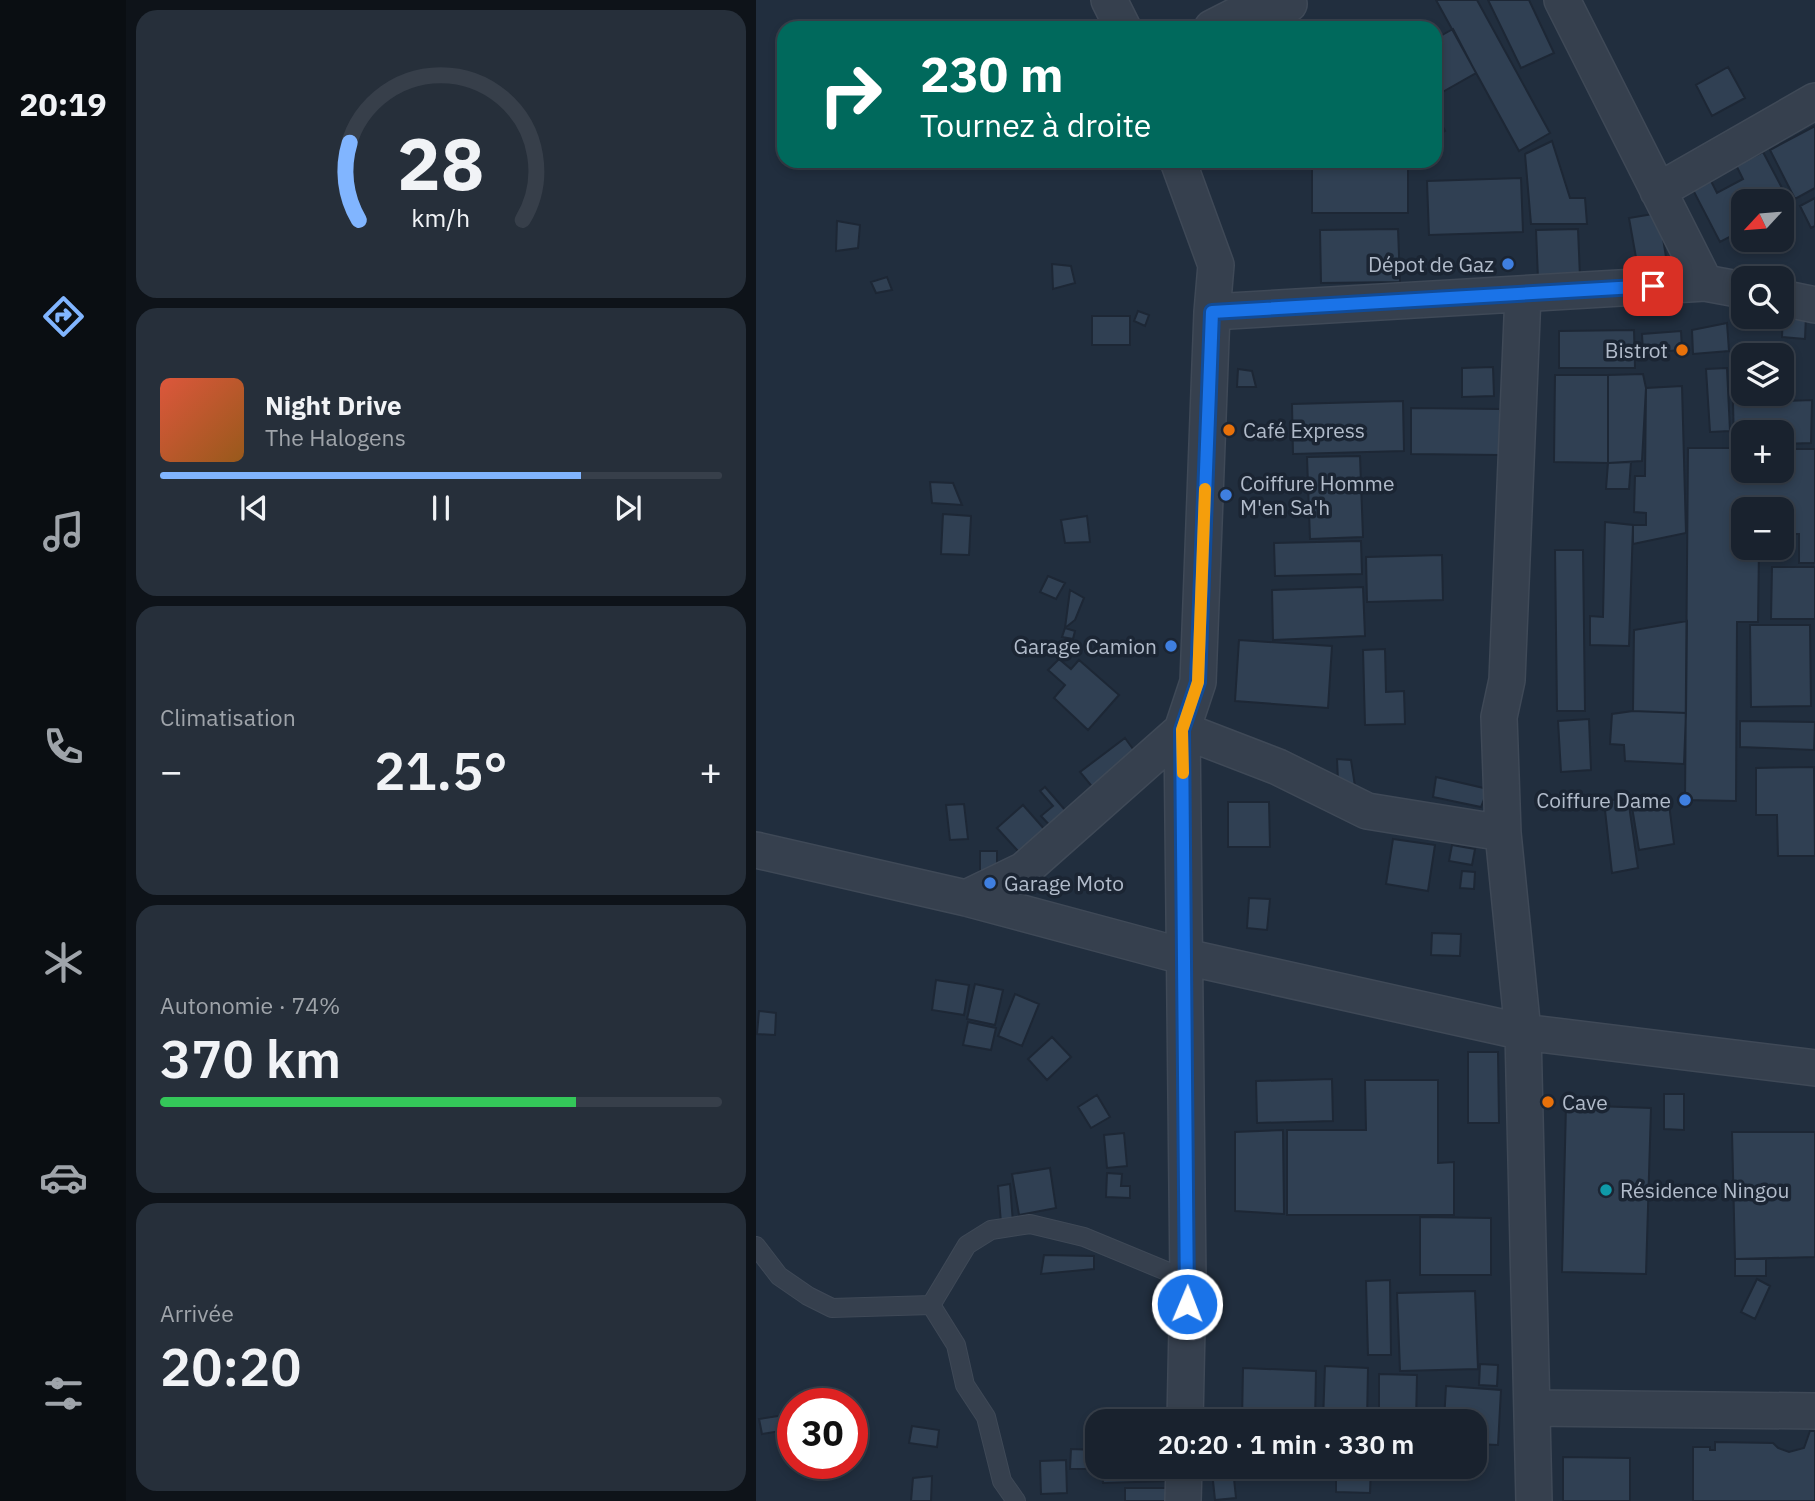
<!DOCTYPE html>
<html lang="fr">
<head>
<meta charset="utf-8">
<style>
  body { margin:0; font-family:"IBM Plex Sans",sans-serif; background:#262f3a; color:#f1f3f6; height:100vh; display:flex; flex-direction:column; font-size:26px; white-space:nowrap }
  * { box-sizing:border-box; margin:0 }
  p { font-size:23px; color:#9fa4aa }
  .icon { flex:none; width:38px; height:38px; fill:none; stroke:currentColor; stroke-width:2; stroke-linecap:round; stroke-linejoin:round }
  .map { position:relative; flex:1; overflow:hidden }
  .drawer { display:flex; flex-direction:column; gap:10px; padding:10px; background:#0e1319; width:630px }
  .drawer>* { flex:none }
  .banner { position:absolute; left:21px; top:21px; width:665px; height:147px; border-radius:21px; box-shadow:0 4px 10px #0003,0 0 0 2px #373f4a; background:#00695c; color:#fff; overflow:hidden }
  .needle { width:46px; rotate:244deg }
  .controls { position:absolute; left:975px; top:189px; display:grid; gap:14px }
  .controls a { display:grid; place-items:center; width:63px; height:63px; border-radius:14px; background:#19222e; box-shadow:0 4px 10px #0003,0 0 0 2px #373f4a; font-size:35px }
  .speed { position:absolute; left:21px; top:1388px; display:flex; gap:14px; font-size:35px; font-weight:700; text-align:center }
  .speed>* { display:grid; place-content:center; width:91px; height:91px; border-radius:50%; background:#19222e; box-shadow:0 4px 10px #0003,0 0 0 2px #373f4a; line-height:1 }
  .speed .limit { border:10px solid #d22; background:#fff; color:#111 }
  .pin { position:absolute; display:grid; place-items:center; width:60px; height:60px; color:#fff; margin:-30px; border-radius:14px; box-shadow:0 4px 10px #0006 }
  .me { position:absolute; width:77px; margin:-38px; rotate:1deg; stroke-linejoin:round; filter:drop-shadow(0 0 5px #0008) }
  .turn { display:flex; align-items:center; gap:24px; height:147px; padding:0 28px; font-size:32px }
  .turn .icon { width:91px; height:91px; stroke-width:2.5 }
  .turn b { display:block; font-size:49px; line-height:60px }
  .big { font-size:52px; font-weight:600; line-height:1.1 }
  .drawer .widget { flex:1; display:flex; flex-direction:column; justify-content:center; gap:10px; min-width:0; padding:0 24px; border-radius:21px; background:#262f3a }
  .drawer .dial { align-items:center; gap:0 }
  .dial svg { height:182px; overflow:visible; fill:none; stroke:#373f4a; stroke-width:7; stroke-linecap:round; text-anchor:middle }
  .dial text { fill:#f1f3f6; stroke:none }
  .song { display:flex; align-items:center; gap:21px }
  .cover { width:84px; height:84px; border-radius:10px; background:linear-gradient(135deg,hsl(10 70% 55%),hsl(30 70% 35%)) }
  .played { height:7px; border-radius:4px; background:linear-gradient(90deg,#81b5ff 75%,#373f4a 75%) }
  .keys { display:flex; justify-content:space-around; direction:ltr }
  .heat { display:flex; justify-content:space-between; align-items:center; font-size:38px; direction:ltr }
  .charge { height:10px; border-radius:5px; background:linear-gradient(90deg,#34c759 74%,#373f4a 0) }
  .trip { position:absolute; left:329px; top:1409px; width:402px; height:70px; border-radius:21px; background:#19222e; box-shadow:0 4px 10px #0003,0 0 0 2px #373f4a; font-weight:600; line-height:70px; text-align:center }
  main { display:flex; flex:1; min-height:0 }
  .dock { display:flex; flex-direction:column; width:126px; justify-content:space-around; align-items:center; background:#0a0e12; color:#9fa4aa }
  .dock .icon { width:49px; height:49px }
  .dock .active { color:#81b5ff }
  .dock b { font-size:32px; color:#f1f3f6 }
  .map>svg:first-child { display:block }
  .building { fill:#304053; stroke:#1d2735; stroke-width:2 }
  .lines { fill:none; stroke-linecap:round; stroke-linejoin:round }
  .service-casing { stroke:#3f4957; stroke-width:20 }
  .minor-casing { stroke:#3f4957; stroke-width:38 }
  .service { stroke:#36404e; stroke-width:18 }
  .minor { stroke:#36404e; stroke-width:35 }
  .route-casing { stroke:#114b97; stroke-width:18 }
  .route { stroke:#1a73e8; stroke-width:12 }
  .slow { stroke:#f59e0b; stroke-width:12 }
  .shop-dot { fill:#3f7fe0; stroke:#1b2533; stroke-width:2.5 }
  .food-dot { fill:#e8710a; stroke:#1b2533; stroke-width:2.5 }
  .culture-dot { fill:#0f9aa8; stroke:#1b2533; stroke-width:2.5 }
  .labels { text-anchor:middle; dominant-baseline:central; stroke-width:7; stroke-linejoin:round; paint-order:stroke }
  .poi-label { font-size:21px; fill:#b1bbca; stroke:#1b2533; text-anchor:start }
</style>
</head>
<body>
<main>
<nav class="dock">
<b>20:19</b>
<svg class="icon active" aria-label="directions" viewBox="0 0 24 24"><path d="M12 3l9 9-9 9-9-9zM9 14v-3h6M13 9l2 2-2 2"/></svg>
<svg class="icon" aria-label="music" viewBox="0 0 24 24"><path d="M9 18V5l10-2v13"/><circle cx="6" cy="18" r="3"/><circle cx="16" cy="16" r="3"/></svg>
<svg class="icon" aria-label="phone" viewBox="0 0 24 24"><path d="M5 4h4l2 5-3 2q2 4 5 5l2-3 5 2v4C11 20 4 13 5 4z"/></svg>
<svg class="icon" aria-label="climate" viewBox="0 0 24 24"><path d="M12 3v18M4 7l16 10M4 17L20 7"/></svg>
<svg class="icon" aria-label="car" viewBox="0 0 24 24"><path d="M5 17H2v-5l4-1 3-4h7l3 4 3 1v5h-3M9 17h6M6 11h13"/><circle cx="7" cy="17" r="2"/><circle cx="17" cy="17" r="2"/></svg>
<svg class="icon" aria-label="filters" viewBox="0 0 24 24"><path d="M4 7h16M4 17h16"/><circle cx="9" cy="7" r="2"/><circle cx="15" cy="17" r="2"/></svg>
</nav>
<section class="drawer">
<div class="widget dial"><svg viewBox="0 0 100 80">
<path d="M14 69A42 42 0 1 1 86 69"/>
<path d="M14 69A42 42 0 0 1 10 35" stroke="#81b5ff"/>
<text x="50" y="56" font-size="32" font-weight="700">28</text>
<text x="50" y="72" font-size="11">km/h</text>
</svg></div>
<div class="widget">
<div class="song"><i class="cover"></i><div><b>Night Drive</b><p>The Halogens</p></div></div>
<div class="played"></div>
<div class="keys"><svg class="icon" aria-label="previous" viewBox="0 0 24 24"><path d="M18 5L8 12l10 7zM5 5v14"/></svg><svg class="icon" aria-label="pause" viewBox="0 0 24 24"><path d="M8 5v14M16 5v14"/></svg><svg class="icon" aria-label="next" viewBox="0 0 24 24"><path d="M6 5l10 7-10 7zM19 5v14"/></svg></div>
</div>
<div class="widget"><p>Climatisation</p>
<div class="heat"><a>−</a><b class="big">21.5°</b><a>+</a></div>
</div>
<div class="widget"><p>Autonomie · 74%</p><b class="big">370 km</b><div class="charge"></div></div>
<div class="widget"><p>Arrivée</p><b class="big">20:20</b></div>
</section>
<div class="map">
<svg width="1059" height="1501" viewBox="0 0 1059 1501">
  <rect width="100%" height="100%" fill="#212e3e"/>
  <path class="building" d="M680 0H721L794 133 763 151Z
    M732 0H773L798 53 765 68Z
    M697 29 720 73 683 94 679 87V39Z
    M972 67 989 98 956 116 940 85Z
    M679 112 689 131 679 137Z
    M1059 126V188L1039 199 1014 150Z
    M796 141 814 198H829L831 224H775L769 154Z
    M1007 152 1035 205 1026 210V201H987V230L964 242 936 188 954 179 961 193 987 179 980 165Z
    M556 169H652V213H556Z
    M765 178 767 232 673 235 671 181Z
    M1059 198V226L1055 228 1044 206Z
    M903 213 913 276 884 280 873 218Z
    M81 221 104 225 102 248 80 251Z
    M642 229 644 282 565 283 564 230Z
    M822 229 824 277 782 279 780 230Z
    M296 264 315 266 319 283 297 289Z
    M131 277 136 290 120 293 115 282Z
    M382 311 393 315 389 326 378 321Z
    M1027 314 1050 315 1049 339 1026 337Z
    M336 316H374V345H336Z
    M971 323 973 351 937 354 936 330Z
    M878 330 879 368H803V331Z
    M925 331 926 350 887 353 886 334Z
    M737 367 738 396 706 397V368Z
    M971 368 974 431 954 432 950 369Z
    M482 369 496 371 500 387H481Z
    M887 374 890 388 886 461 852 463V375Z
    M799 375H852V463L798 462Z
    M926 386 930 533 877 544V525H890V513L878 512 879 476H889L890 388Z
    M1056 400 1055 443 1026 444V432H987V444H978L977 403Z
    M647 401 648 451 537 454 536 404Z
    M655 408 744 409V455L655 454Z
    M932 448H987V471H1026V449H1059V563H1043V534H1026V509H987V548H1003L1002 622H981L980 801 929 800Z
    M604 456 607 537 554 539 551 457Z
    M875 462 873 489H850L852 463Z
    M174 482 197 483 206 505 176 503Z
    M187 514 215 516 213 555 185 554Z
    M331 516 334 542 309 543 305 520Z
    M849 522 877 525 873 646 834 645V616L847 617Z
    M605 541 606 574 519 576 518 543Z
    M799 550H827L829 711H801Z
    M686 555 687 600 611 602 610 557Z
    M1016 567H1059V619H1015Z
    M292 576 309 583 300 599 284 592Z
    M607 587 609 636 517 640 516 590Z
    M314 590 328 598 319 620 309 628Z
    M931 621 930 713 877 711 878 630Z
    M994 625H1054L1055 706 995 707Z
    M309 628 319 631 317 639 306 637Z
    M483 640 576 646 572 708 479 701Z
    M629 649 630 692 648 691 649 724 609 725 607 650Z
    M303 659 315 669 323 660 363 695 332 730 298 698 309 685 292 670Z
    M877 711 930 713 928 764 869 761 868 745 854 744 856 714Z
    M833 719 835 770 805 772 802 721Z
    M984 721 1059 722 1058 750 984 747Z
    M369 738 382 756 338 789 324 772Z
    M581 759 595 760 599 786 582 781Z
    M1058 767 1059 856H1022L1021 815H1000V768Z
    M680 777 732 789 725 807 677 797Z
    M289 787 316 818 300 832 285 816 297 806 284 791Z
    M872 798 882 868 856 873 848 801Z
    M472 802H513L514 847H472Z
    M208 804 212 839 194 840 190 805Z
    M913 804 918 844 883 850 876 807Z
    M267 805 297 839 272 862 241 828Z
    M637 839 679 845 672 891 630 884Z
    M696 845 719 849 716 865 693 861Z
    M224 851H241V879H224Z
    M706 871 719 872 718 889 704 888Z
    M493 898 514 899 511 930 491 928Z
    M676 933 705 934 704 956 675 955Z
    M180 980 213 985 208 1015 176 1010Z
    M219 984 247 990 239 1025 211 1019Z
    M259 994 283 1004 266 1046 242 1036Z
    M3 1011 20 1013 19 1035 1 1034Z
    M212 1022 240 1028 235 1050 207 1045Z
    M296 1037 315 1057 291 1080 272 1059Z
    M712 1052H742L743 1123H712Z
    M576 1079 577 1121 501 1123 500 1081Z
    M609 1080H682V1163L698 1162V1215H531V1130H610Z
    M908 1094H928V1130L908 1129Z
    M341 1095 354 1117 335 1128 322 1107Z
    M810 1105 895 1108 890 1274 806 1272Z
    M527 1130 528 1214 479 1211V1132Z
    M976 1132H1059V1257L979 1259Z
    M368 1133 371 1166 351 1168 348 1135Z
    M294 1168 300 1208 263 1215 256 1174Z
    M351 1173 366 1174 365 1186H374V1198L350 1197Z
    M254 1184 257 1223H245L242 1186Z
    M664 1217 735 1218V1275H664Z
    M288 1255 338 1256V1269L285 1274Z
    M979 1259H1010V1276H979Z
    M1001 1279 1014 1286 999 1319 985 1312Z
    M634 1280 635 1355H612L610 1281Z
    M719 1291 722 1369 644 1371 641 1293Z
    M724 1364 742 1365 741 1386 723 1385Z
    M569 1366 612 1368 611 1421H567Z
    M487 1368 560 1371 559 1421H486Z
    M623 1374 661 1375 660 1421H623Z
    M690 1386 745 1390 742 1445 719 1444V1421H688Z
    M35 1414 37 1429 6 1434 3 1419Z
    M156 1426 183 1430 181 1447 153 1443Z
    M1054 1431H1059V1501H937V1447H954V1450H959V1442L1017 1443 1022 1448 1033 1452 1048 1448Z
    M315 1449 341 1450 340 1469H314Z
    M807 1457 874 1458V1501H807Z
    M310 1460 311 1493 285 1494 284 1461Z
    M346 1466H410L411 1481 347 1483Z
    M580 1466H615L614 1493 580 1492Z
    M477 1469 480 1498 459 1500 456 1471Z
    M176 1476 175 1501H155L157 1478Z
    M369 1488H410V1501H369Z"/>
  <g class="lines">
    <g class="service-casing">
      <path id="service" d="M0 1246 23 1276 52 1296 76 1308 175 1305 200 1345 209 1385 230 1417 246 1481 260 1501
        M175 1305 211 1245 235 1230 274 1224 328 1237 432 1280"/>
    </g>
    <g class="minor-casing">
      <path id="minor" d="M353 0 367 28
        M806 0 949 283
        M456 28 493 9 533 4
        M902 191 1059 101
        M767 294 751 680 743 717 747 833 767 1032 778 1501
        M1026 298 1059 305
        M456 312 949 283 987 290
        M0 850 210 898 430 957 767 1032 1059 1068
        M210 898 268 870 426 730 442 682 456 312 460 265 422 161
        M776 1408 1059 1411
        M429 1421 432 1280 426 730 522 767 611 811 747 833
        M427 1501 428 1466"/>
    </g>
    <use href="#service" class="service"/>
    <use href="#minor" class="minor"/>
  </g>
  <g class="lines">
    <g class="route-casing">
      <path id="route" d="M431 1304 426 730 442 682 456 312 897 286"/>
    </g>
    <use href="#route" class="route"/>
    <path class="slow" d="M427 773 426 730 442 682 449 489"/>
  </g>
  <g class="shop-dot">
    <circle cx="752" cy="264" r="7"/>
    <circle cx="470" cy="495" r="7"/>
    <circle cx="415" cy="646" r="7"/>
    <circle cx="929" cy="800" r="7"/>
    <circle cx="234" cy="883" r="7"/>
  </g>
  <g class="food-dot">
    <circle cx="926" cy="350" r="7"/>
    <circle cx="473" cy="430" r="7"/>
    <circle cx="792" cy="1102" r="7"/>
  </g>
  <circle class="culture-dot" cx="850" cy="1190" r="7"/>
  <g class="labels">
    <g class="poi-label">
      <text x="738" y="264" text-anchor="end">Dépot de Gaz</text>
      <text x="912" y="350" text-anchor="end">Bistrot</text>
      <text x="487" y="430">Café Express</text>
      <text x="484" y="483">Coiffure Homme<tspan x="484" dy="24">M'en Sa'h</tspan></text>
      <text x="401" y="646" text-anchor="end">Garage Camion</text>
      <text x="915" y="800" text-anchor="end">Coiffure Dame</text>
      <text x="248" y="883">Garage Moto</text>
      <text x="806" y="1102">Cave</text>
      <text x="864" y="1190">Résidence Ningou</text>
    </g>
  </g>
</svg>
<div class="controls">
<a><svg class="needle" viewBox="-14 -14 28 28"><path d="M0-13l5 13h-10z" fill="#e53935"/><path d="M0 13l5-13h-10z" fill="#9fa4aa"/></svg></a>
<a><svg class="icon" aria-label="search" viewBox="0 0 24 24"><circle cx="10" cy="10" r="6"/><path d="M15 15l6 6"/></svg></a>
<a><svg class="icon" aria-label="layers" viewBox="0 0 24 24"><path d="M12 4l9 5-9 5-9-5zM3 14l9 5 9-5"/></svg></a>
<a>+</a>
<a>−</a>
</div>
<div class="speed"><div class="limit">30</div></div>
<div class="pin" style="left:897px;top:286px;background:#d93025"><svg class="icon" aria-label="arrive" viewBox="0 0 24 24"><path d="M6 21V4h12l-3 4 3 4H6"/></svg></div>
<svg class="me" style="left:431px;top:1304px" viewBox="-20 -20 40 40"><circle r="17" fill="#1a73e8" stroke="#fff" stroke-width="3"/><path d="M0-11L8 9 0 5-8 9z" fill="#fff"/></svg>
<div class="trip">20:20 · 1 min · 330 m</div>
<div class="banner">
<div class="turn"><svg class="icon" aria-label="right" viewBox="0 0 24 24"><path d="M7 20v-9h11M14 6l5 5-5 5"/></svg><div><b>230 m</b>Tournez à droite</div></div>
</div>
</div>
</main>
</body>
</html>
